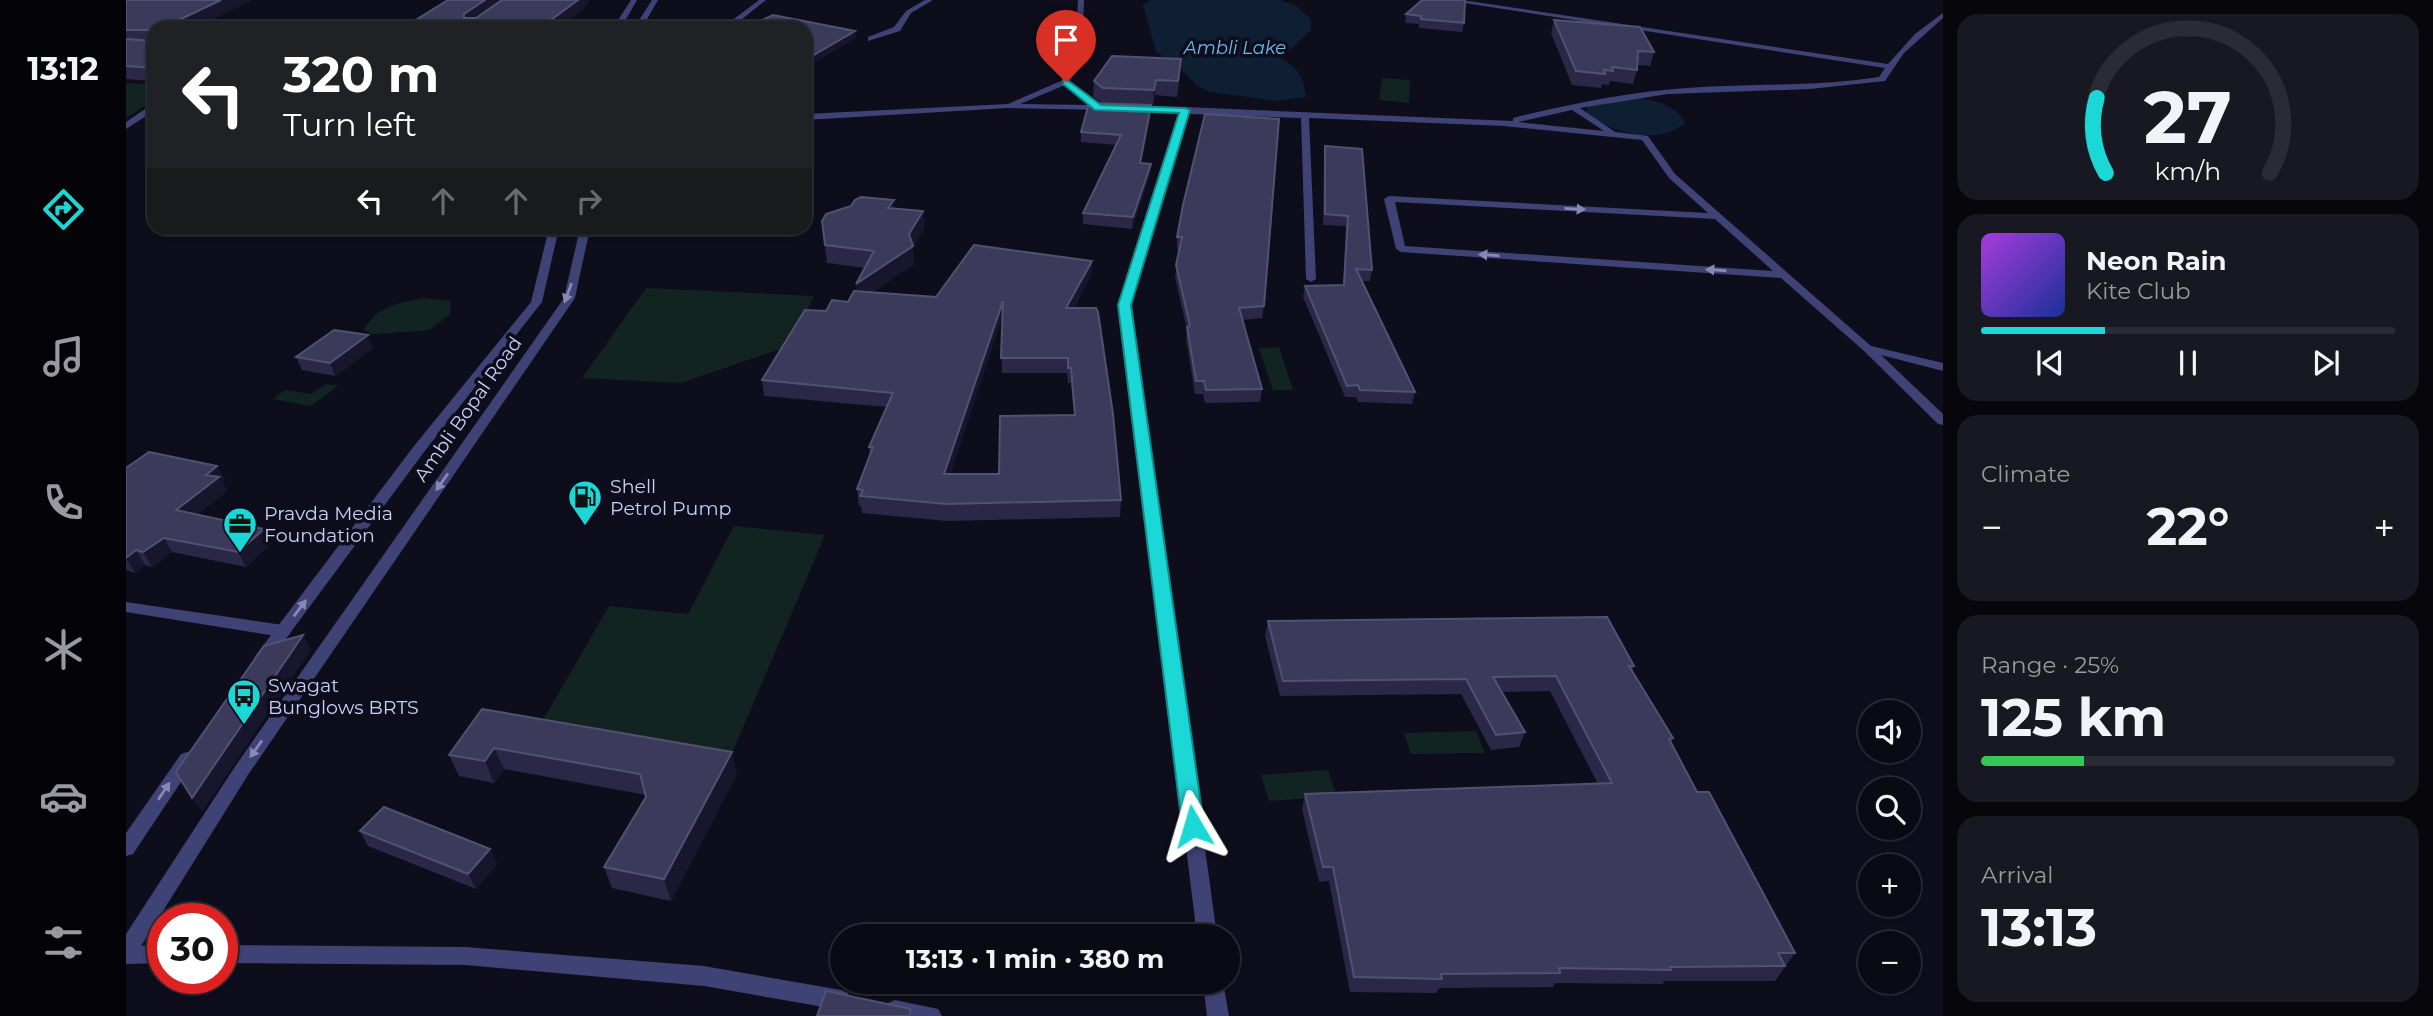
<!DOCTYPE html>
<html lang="en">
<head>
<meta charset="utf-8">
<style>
  body { margin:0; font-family:Montserrat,sans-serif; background:#181822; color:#f1f3f6; height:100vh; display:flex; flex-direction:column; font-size:26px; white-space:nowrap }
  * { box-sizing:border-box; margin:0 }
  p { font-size:23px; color:#999aa0 }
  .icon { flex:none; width:38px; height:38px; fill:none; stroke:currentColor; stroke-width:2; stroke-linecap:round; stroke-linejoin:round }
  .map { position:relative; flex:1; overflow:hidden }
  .side { display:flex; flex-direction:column; gap:14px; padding:14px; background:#06060b; width:490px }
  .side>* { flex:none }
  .top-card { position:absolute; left:21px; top:21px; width:665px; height:214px; border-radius:21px; box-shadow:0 2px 5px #0004,0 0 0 2px #2a2b34; background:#202124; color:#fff; overflow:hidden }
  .fabs { position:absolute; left:1732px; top:700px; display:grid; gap:14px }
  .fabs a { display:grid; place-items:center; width:63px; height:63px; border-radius:50%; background:#0a0a14; box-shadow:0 2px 5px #0004,0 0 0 2px #2a2b34; font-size:35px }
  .speed { position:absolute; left:21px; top:903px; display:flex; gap:14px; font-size:35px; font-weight:700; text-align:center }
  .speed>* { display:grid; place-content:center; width:91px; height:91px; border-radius:50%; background:#0a0a14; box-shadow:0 2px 5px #0004,0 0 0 2px #2a2b34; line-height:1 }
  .speed .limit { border:10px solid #d22; background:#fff; color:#111 }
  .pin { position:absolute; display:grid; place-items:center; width:60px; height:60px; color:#fff; margin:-72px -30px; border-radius:50% 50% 50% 0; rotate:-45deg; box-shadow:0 0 7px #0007 }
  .pin .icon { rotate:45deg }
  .me { position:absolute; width:77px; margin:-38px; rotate:353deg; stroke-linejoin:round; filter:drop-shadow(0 0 5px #0008) }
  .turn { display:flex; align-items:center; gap:24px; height:147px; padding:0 21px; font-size:32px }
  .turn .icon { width:91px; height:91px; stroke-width:2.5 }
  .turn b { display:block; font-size:49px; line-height:60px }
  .lanes { display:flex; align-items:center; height:66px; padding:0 21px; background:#0003; justify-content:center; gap:35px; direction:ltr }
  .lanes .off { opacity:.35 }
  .big { font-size:52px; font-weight:700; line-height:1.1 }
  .side .tile { flex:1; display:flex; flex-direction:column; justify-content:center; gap:10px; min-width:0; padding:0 24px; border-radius:21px; background:#181822 }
  .side .dial { align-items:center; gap:0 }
  .dial svg { height:182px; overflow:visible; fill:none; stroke:#2a2b34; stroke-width:7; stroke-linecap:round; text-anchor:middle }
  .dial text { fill:#f1f3f6; stroke:none }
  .song { display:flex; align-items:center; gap:21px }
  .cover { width:84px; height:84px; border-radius:10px; background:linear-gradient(135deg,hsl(280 70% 55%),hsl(230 70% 35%)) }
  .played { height:7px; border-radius:4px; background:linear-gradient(90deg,#1bd7d5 30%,#2a2b34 30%) }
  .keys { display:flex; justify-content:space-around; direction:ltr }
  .heat { display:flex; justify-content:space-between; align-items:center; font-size:38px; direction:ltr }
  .charge { height:10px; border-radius:5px; background:linear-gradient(90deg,#34c759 25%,#2a2b34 0) }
  .trip { position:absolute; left:704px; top:924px; width:410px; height:70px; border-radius:35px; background:#0a0a14; box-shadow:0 2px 5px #0004,0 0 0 2px #2a2b34; font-weight:700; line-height:70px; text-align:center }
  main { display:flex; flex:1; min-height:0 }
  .dock { display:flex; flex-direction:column; width:126px; justify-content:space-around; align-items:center; background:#040408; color:#999aa0 }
  .dock .icon { width:49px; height:49px }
  .dock .current { color:#1bd7d5 }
  .dock b { font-size:32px; color:#f1f3f6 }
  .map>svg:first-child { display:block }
  .green { fill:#112421 }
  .water { fill:#0e1f33 }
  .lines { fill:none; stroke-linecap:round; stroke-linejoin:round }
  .minor { fill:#3e4274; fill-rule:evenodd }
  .tertiary { fill:#3e4274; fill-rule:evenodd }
  .wall { fill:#2a2846; fill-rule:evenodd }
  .shaded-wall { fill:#18162d }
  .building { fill:#3c3a5a; stroke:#525173; stroke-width:2; fill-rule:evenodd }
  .oneway { fill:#8688b6 }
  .route { fill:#1bd7d5; stroke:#128c8a; stroke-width:2 }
  .labels { text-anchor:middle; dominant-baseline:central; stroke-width:7; stroke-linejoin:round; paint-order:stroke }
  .far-water-label { font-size:18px; font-style:italic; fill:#68bdec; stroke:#0e0d1b }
  .street-label { font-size:19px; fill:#cdcdf9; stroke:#0e0d1b }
  .poi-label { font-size:19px; fill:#cdcdf9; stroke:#0e0d1b; text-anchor:start }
</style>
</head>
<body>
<main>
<nav class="dock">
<b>13:12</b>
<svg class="icon current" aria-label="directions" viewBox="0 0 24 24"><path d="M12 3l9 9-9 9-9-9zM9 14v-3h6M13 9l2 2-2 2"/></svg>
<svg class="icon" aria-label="music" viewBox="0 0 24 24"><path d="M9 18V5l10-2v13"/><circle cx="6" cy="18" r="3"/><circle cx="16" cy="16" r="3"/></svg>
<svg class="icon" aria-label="phone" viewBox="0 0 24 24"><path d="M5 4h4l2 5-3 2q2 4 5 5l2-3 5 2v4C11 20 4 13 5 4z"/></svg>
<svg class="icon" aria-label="climate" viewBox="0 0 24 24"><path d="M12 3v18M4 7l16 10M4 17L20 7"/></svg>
<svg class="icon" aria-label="car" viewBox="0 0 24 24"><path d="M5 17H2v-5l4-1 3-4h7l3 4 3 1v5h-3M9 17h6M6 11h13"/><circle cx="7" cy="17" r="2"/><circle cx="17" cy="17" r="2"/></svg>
<svg class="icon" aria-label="filters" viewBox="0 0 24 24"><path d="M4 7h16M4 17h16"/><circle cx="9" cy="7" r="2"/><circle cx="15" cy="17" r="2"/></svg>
</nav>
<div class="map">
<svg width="1817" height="1016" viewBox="0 0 1817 1016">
  <rect width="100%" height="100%" fill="#0e0d1b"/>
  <path class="green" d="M1256 78 1284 80 1283 103 1253 100Z
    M0 83 28 84V100L0 118Z
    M520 288 688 296 663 346 555 383 456 378Z
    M299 298 324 301 325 314 303 330 295 331 245 334 238 330C251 305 274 303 299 298Z
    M1153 347 1167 390H1147L1133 348Z
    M200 384 212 386 185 406 147 399 159 390 185 394Z
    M608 526 699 535 604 758 413 727 483 606 562 614Z
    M1350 731 1359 753 1285 754 1278 733Z
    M1202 770 1211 796 1143 801 1135 775Z"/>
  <path class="water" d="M1024 0H1154L1170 6 1185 19V30L1155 58C1172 69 1178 76 1180 97L1151 101 1084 92 1071 86 1055 69 1030 52 1017 5Z
    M1513 98C1533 101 1548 105 1560 123 1530 146 1490 133 1461 115V105Z"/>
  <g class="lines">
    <path class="minor" d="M633 0H640L605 28H596Z
      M799 0H807L785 13 774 31 742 41V37L768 27 780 11Z
      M952 0H958L956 62 944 81 975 105 981 106V110L882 108 679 120V114L882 104 937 80 948 62ZM939 85 964 105 894 104Z
      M1319 0H1336L1762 64 1789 34 1817 13V18L1778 53 1759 81 1684 89 1542 94 1454 108 1489 132 1522 136 1549 174 1745 346 1817 363V371L1755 355 1817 414V425L1812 424 1738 351 1655 278 1275 252 1270 249 1258 199 1263 196 1582 213 1543 178 1516 140 1378 126 1183 118 1190 279 1185 282 1180 279 1175 118 1062 114 1005 305 1091 936H1071L993 305 1054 113 1006 112 1002 109 1003 107H1059L1387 121V118C1444 104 1501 92 1561 88 1625 83 1689 87 1753 77L1759 68ZM1446 110 1478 131 1392 122ZM1269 202 1589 219 1647 271 1279 246Z
      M25 105H28V111L0 129V122Z
      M0 602 157 625 163 627 165 631 163 635 157 637 0 612Z
      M37 945V963L0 964V946Z
      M96 945 339 947 578 966 715 990 722 993 725 1000 722 1007 715 1010 578 986 339 965 96 963Z
      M1077 982H1097L1103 1016H1081Z
      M769 1000 812 1009 816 1016H761L758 1010 762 1003Z"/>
    <path class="tertiary" d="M505 0H511L495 28H487Z
      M526 0H532L516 28H508Z
      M423 228H433L416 302 298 452 142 663H130L128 659 130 655 288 446 405 302Z
      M454 228H464L449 298 122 775 7 959 0 961V934L110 765 438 298Z
      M61 752 67 754 70 759 67 764 7 854 0 856V833L55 754Z"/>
  </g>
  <path class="wall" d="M0 0H126L68 28H28V81L0 79Z
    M1296 0 1338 23 1336 32 1293 28V24L1279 23 1280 14Z
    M1428 20 1528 52 1524 66 1512 65 1511 70 1507 84 1484 81 1483 85 1476 84 1475 88 1446 85 1425 33Z
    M1054 74 1051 97 1029 95 1027 105 976 103 967 97 968 81Z
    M1025 105V116L1015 163 1024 174 1006 229 957 224V213L990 145 955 142V132Z
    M1199 146 1246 270 1244 281H1236L1289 392 1286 404 1232 402 1230 397H1219L1177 297 1179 286 1217 285 1220 226 1197 225 1198 156Z
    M768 200V209L797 211 798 228 787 248 788 264 746 292 810 297 966 261 965 275 948 308 995 500 994 517 821 521 736 513 735 506H733L731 489 744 456 743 447 761 407 638 396 636 380 700 311 722 302 730 291 739 268 701 263 696 221 725 206ZM876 317V373H941L942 383H945L948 415 873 474H824Z
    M1057 205 1138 306 1136 318 1116 320 1136 389 1134 402 1079 403 1077 394H1069L1060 339 1061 330 1049 277 1054 249H1051V237Z
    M247 348 209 376 176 370 170 357Z
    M91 466 99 480 96 482 101 491 70 515 146 543 120 567 46 552 26 567 19 565 9 573 0 570V468Z
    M1142 621 1508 666 1506 671 1547 738 1545 743 1571 792 1669 953 1649 981H1538L1537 984 1429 983 1427 987 1313 988 1310 993 1224 992 1203 881 1193 882 1176 809 1179 794 1472 784 1424 691 1376 692 1399 732 1393 747 1365 750 1335 694 1154 696 1139 636Z
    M356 709 611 774 545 901 486 888 478 867 520 797V795L378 769 368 783 333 776 323 755Z
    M234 831 364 849 371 864 350 889 242 846Z"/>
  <path class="shaded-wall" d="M95 0H126L68 28H36Z
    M359 0H378L341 26 338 18V14Z
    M452 0H464L456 11 433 28H414Z
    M729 31 730 38 679 68V60Z
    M1030 80 1029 95 1027 105 1028 90Z
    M1025 105V116L1013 173 1014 163Z
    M1025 164 1024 174 1006 229 1007 217Z
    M768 200 769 217 762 208Z
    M797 211 798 228 787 248 788 264 732 302 730 284 783 234Z
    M966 261 965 275 940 323V308Z
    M877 301V315L819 491 818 474Z
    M242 335 247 348 209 376 204 363Z
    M91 466 99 480 96 482 101 491 58 524 50 510 80 475Z
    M138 529 146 543 120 567 112 552Z
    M38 538 46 552 26 567 17 552Z
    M10 550 19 565 9 573 0 558Z
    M177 635 185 650 76 812 66 798Z
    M368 748 378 769 368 783 359 761Z
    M606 752 611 774 545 901 538 879Z
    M364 849 371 864 350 889 342 874Z"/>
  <path class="building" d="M0 0H95L36 28H28V32L25 33 22 30H0Z
    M322 0H359L338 14V18H350L376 0H452L414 28H277Z
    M1296 0H1339L1338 23 1295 19V16L1280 14Z
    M647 15 729 31 679 60V28H619Z
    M1428 20 1514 27 1528 52 1512 51 1511 70 1486 67 1487 71 1478 70 1479 74 1450 71Z
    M0 39 28 41V68L0 66Z
    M986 56 1055 59 1052 81 1030 80 1028 90 977 88 968 81Z
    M963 103 1025 105 1014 163 1025 164 1007 217 957 213 995 135 955 132Z
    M1079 114 1153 119 1138 306 1113 308 1136 389 1080 390 1078 381H1070L1061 327 1064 326 1050 265 1056 237H1051L1057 205Z
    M1199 146 1236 149 1246 270 1230 269 1289 392 1234 390 1232 385 1221 386 1179 286 1218 285 1222 216 1199 214Z
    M735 197 768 200 762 208 797 211 783 234 787 246 730 284 748 251 699 245 696 221 700 214 725 206 729 200Z
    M848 245 966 261 940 308H970L972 312 987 414 995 500 820 504 734 496 737 490 731 489 747 447H743L767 393 636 380 679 310 700 311 706 300 722 302 728 291 810 297ZM877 301 875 358H942V368H945L949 415 874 416 873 474H818Z
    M208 330 242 335 204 363 170 357Z
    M23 452 91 466 80 475 93 477 50 510 138 529 112 552 38 538 17 552 10 550 0 558V468Z
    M1481 617 1508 666H1503L1547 738 1543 739 1571 792H1583L1669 953H1652L1659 966 1544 967 1545 970 1433 968 1434 973 1315 974 1316 979 1228 977 1207 867H1197L1179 794 1486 783 1430 676 1367 677 1399 732 1370 735 1340 679 1157 681 1142 621Z
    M177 635 66 798 50 772 138 646Z
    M356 709 606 752 538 879 478 867 520 797 514 774 368 748 359 761 323 755Z
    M258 807 364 849 342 874 234 831Z
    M700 991 785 1009 783 1016H691Z"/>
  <defs><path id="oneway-solid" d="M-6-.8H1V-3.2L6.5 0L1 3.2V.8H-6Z" transform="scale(1.75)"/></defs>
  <g class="oneway">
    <use href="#oneway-solid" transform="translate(1449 209) rotate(3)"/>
    <use href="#oneway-solid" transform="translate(1363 255) rotate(-176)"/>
    <use href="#oneway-solid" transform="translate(1590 270) rotate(-176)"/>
    <use href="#oneway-solid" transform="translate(442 293) rotate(110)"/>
    <use href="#oneway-solid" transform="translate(316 482) rotate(125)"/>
    <use href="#oneway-solid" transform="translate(174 608) rotate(-53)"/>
    <use href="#oneway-solid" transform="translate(130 749) rotate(125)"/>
    <use href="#oneway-solid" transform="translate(38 791) rotate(-56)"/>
  </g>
  <path class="route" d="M940 79 975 105 1059 108 1064 110 1005 305 1078 826 1074 833 1067 835 1060 833 1056 826 992 305 1053 113 969 110 937 84V80Z"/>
  <defs>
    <g id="fuel-pin" transform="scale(1.75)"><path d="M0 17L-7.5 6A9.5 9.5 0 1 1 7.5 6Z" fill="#1bd7d5" stroke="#0e0d1b"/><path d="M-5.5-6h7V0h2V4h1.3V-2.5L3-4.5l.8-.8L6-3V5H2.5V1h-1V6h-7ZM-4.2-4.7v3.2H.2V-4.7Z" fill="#111"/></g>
    <g id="office-pin" transform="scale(1.75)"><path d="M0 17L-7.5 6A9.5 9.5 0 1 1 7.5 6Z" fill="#1bd7d5" stroke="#0e0d1b"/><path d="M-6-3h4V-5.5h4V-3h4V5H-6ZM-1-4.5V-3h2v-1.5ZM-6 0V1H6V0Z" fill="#111"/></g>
    <g id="bus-pin" transform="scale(1.75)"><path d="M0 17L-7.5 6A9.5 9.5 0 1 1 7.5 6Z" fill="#1bd7d5" stroke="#0e0d1b"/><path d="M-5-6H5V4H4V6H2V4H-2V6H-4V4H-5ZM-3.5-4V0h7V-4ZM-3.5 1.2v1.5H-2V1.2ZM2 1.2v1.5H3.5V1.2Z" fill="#111"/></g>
  </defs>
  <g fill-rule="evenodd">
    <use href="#fuel-pin" x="459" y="497"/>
    <use href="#office-pin" x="114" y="524"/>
    <use href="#bus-pin" x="118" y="696"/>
  </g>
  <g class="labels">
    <g class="far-water-label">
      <text x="1109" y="48">Ambli Lake</text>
    </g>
    <g class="street-label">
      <text transform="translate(342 409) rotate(-55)">Ambli Bopal Road</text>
    </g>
    <g class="poi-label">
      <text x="484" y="486">Shell<tspan x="484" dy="22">Petrol Pump</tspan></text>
      <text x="138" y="513">Pravda Media<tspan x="138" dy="22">Foundation</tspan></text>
      <text x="142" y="685">Swagat<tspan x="142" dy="22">Bunglows BRTS</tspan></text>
    </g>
  </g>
</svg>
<div class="fabs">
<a><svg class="icon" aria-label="sound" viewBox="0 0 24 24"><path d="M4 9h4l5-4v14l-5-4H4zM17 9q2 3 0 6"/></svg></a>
<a><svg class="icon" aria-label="search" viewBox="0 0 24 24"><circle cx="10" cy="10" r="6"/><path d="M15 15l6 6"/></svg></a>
<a>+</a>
<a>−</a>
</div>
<div class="speed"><div class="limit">30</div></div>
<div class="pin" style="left:940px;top:82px;background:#d93025"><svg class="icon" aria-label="arrive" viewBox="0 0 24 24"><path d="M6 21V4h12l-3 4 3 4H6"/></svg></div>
<svg class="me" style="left:1067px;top:826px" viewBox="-20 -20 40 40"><path d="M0-17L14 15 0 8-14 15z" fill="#1bd7d5" stroke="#fff" stroke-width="4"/></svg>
<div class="trip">13:13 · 1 min · 380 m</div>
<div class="top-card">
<div class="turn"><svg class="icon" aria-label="left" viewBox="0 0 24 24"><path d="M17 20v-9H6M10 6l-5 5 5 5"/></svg><div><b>320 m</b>Turn left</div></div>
<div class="lanes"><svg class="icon" aria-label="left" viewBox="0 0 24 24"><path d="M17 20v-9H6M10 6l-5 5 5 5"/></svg><svg class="icon off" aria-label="ahead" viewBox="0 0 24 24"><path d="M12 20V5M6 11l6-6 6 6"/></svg><svg class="icon off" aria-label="ahead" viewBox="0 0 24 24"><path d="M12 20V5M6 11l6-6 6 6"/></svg><svg class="icon off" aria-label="right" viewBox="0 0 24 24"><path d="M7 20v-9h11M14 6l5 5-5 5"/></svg></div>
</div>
</div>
<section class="side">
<div class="tile dial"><svg viewBox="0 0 100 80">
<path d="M14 69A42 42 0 1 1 86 69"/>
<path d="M14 69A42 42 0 0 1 10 36" stroke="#1bd7d5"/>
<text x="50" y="56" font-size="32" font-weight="700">27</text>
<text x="50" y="72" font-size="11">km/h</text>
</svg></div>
<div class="tile">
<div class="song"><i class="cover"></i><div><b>Neon Rain</b><p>Kite Club</p></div></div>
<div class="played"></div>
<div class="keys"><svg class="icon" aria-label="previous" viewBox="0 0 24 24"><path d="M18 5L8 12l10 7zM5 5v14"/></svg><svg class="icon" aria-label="pause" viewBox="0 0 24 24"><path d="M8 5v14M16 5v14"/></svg><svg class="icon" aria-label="next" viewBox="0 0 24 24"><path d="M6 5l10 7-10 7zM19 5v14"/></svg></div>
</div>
<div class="tile"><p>Climate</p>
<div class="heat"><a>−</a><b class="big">22°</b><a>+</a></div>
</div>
<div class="tile"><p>Range · 25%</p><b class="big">125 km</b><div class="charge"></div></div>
<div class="tile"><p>Arrival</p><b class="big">13:13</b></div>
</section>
</main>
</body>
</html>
